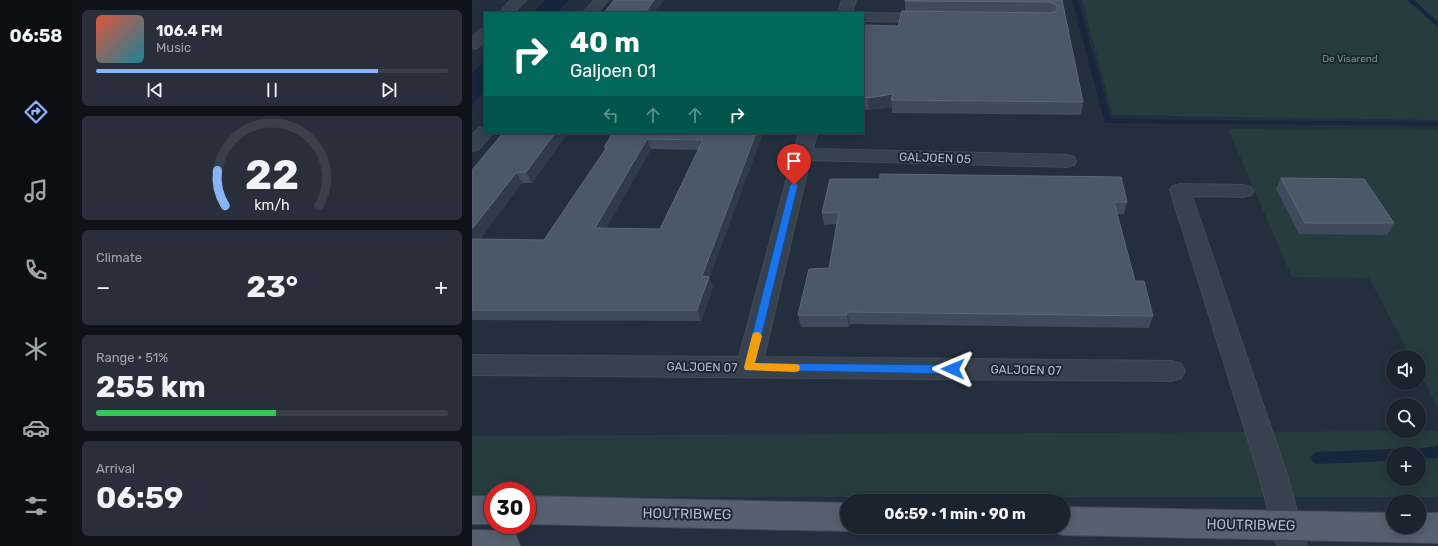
<!DOCTYPE html>
<html lang="en">
<head>
<meta charset="utf-8">
<style>
  body { margin:0; font-family:Rubik,sans-serif; background:#282f3a; color:#f1f3f6; height:100vh; display:flex; flex-direction:column; font-size:15px; white-space:nowrap }
  * { box-sizing:border-box; margin:0 }
  p { font-size:13px; color:#a0a4aa }
  .icon { flex:none; width:22px; height:22px; fill:none; stroke:currentColor; stroke-width:2; stroke-linecap:round; stroke-linejoin:round }
  .map { position:relative; flex:1; overflow:hidden }
  .side { display:flex; flex-direction:column; gap:10px; padding:10px; background:#0f1319; width:400px }
  .side>* { flex:none }
  .hud { position:absolute; left:12px; top:12px; width:380px; height:122px; border-radius:0px; box-shadow:0 2px 10px #0003,0 0 0 1px #39404a; background:#00695c; color:#fff; overflow:hidden }
  .buttons { position:absolute; left:914px; top:350px; display:grid; gap:8px }
  .buttons a { display:grid; place-items:center; width:40px; height:40px; border-radius:50%; background:#1b232e; box-shadow:0 2px 10px #0003,0 0 0 1px #39404a; font-size:20px }
  .speed { position:absolute; left:12px; top:482px; display:flex; gap:8px; font-size:20px; font-weight:700; text-align:center }
  .speed>* { display:grid; place-content:center; width:52px; height:52px; border-radius:50%; background:#1b232e; box-shadow:0 2px 10px #0003,0 0 0 1px #39404a; line-height:1 }
  .speed .limit { border:6px solid #d22; background:#fff; color:#111 }
  .pin { position:absolute; display:grid; place-items:center; width:34px; height:34px; color:#fff; margin:-41px -17px; border-radius:50% 50% 50% 0; rotate:-45deg; box-shadow:0 0 4px #0007 }
  .pin .icon { rotate:45deg }
  .me { position:absolute; width:44px; margin:-22px; rotate:271deg; stroke-linejoin:round; filter:drop-shadow(0 0 3px #0008) }
  .turn { display:flex; align-items:center; gap:14px; height:84px; padding:0 20px; font-size:18px }
  .turn .icon { width:52px; height:52px; stroke-width:2.5 }
  .turn b { display:block; font-size:28px; line-height:34px }
  .lanes { display:flex; align-items:center; height:38px; padding:0 20px; background:#0003; justify-content:center; gap:20px; direction:ltr }
  .lanes .off { opacity:.35 }
  .big { font-size:30px; font-weight:700; line-height:1.1 }
  .side .widget { flex:1; display:flex; flex-direction:column; justify-content:center; gap:6px; min-width:0; padding:0 14px; border-radius:6px; background:#282f3a }
  .side .dial { align-items:center; gap:0 }
  .dial svg { height:104px; overflow:visible; fill:none; stroke:#39404a; stroke-width:7; stroke-linecap:round; text-anchor:middle }
  .dial text { fill:#f1f3f6; stroke:none }
  .song { display:flex; align-items:center; gap:12px }
  .cover { width:48px; height:48px; border-radius:6px; background:linear-gradient(135deg,hsl(10 70% 55%),hsl(190 70% 35%)) }
  .played { height:4px; border-radius:2px; background:linear-gradient(90deg,#8ab4f8 80%,#39404a 80%) }
  .keys { display:flex; justify-content:space-around; direction:ltr }
  .heat { display:flex; justify-content:space-between; align-items:center; font-size:22px; direction:ltr }
  .charge { height:6px; border-radius:3px; background:linear-gradient(90deg,#34c759 51%,#39404a 0) }
  .trip { position:absolute; left:368px; top:494px; width:230px; height:40px; border-radius:20px; background:#1b232e; box-shadow:0 2px 10px #0003,0 0 0 1px #39404a; font-weight:700; line-height:40px; text-align:center }
  main { display:flex; flex:1; min-height:0 }
  .menu { display:flex; flex-direction:column; width:72px; justify-content:space-around; align-items:center; background:#0b0e12; color:#a0a4aa }
  .menu .icon { width:28px; height:28px }
  .menu .selected { color:#8ab4f8 }
  .menu b { font-size:18px; color:#f1f3f6 }
  .map>svg:first-child { display:block }
  .green { fill:#263c3f; fill-rule:evenodd }
  .water { fill:#17263c }
  .lines { fill:none; stroke-linecap:round; stroke-linejoin:round }
  .stream { fill:#17263c; fill-rule:evenodd }
  .minor-casing { stroke:#414a57; stroke-width:2 }
  .major-casing { stroke:#414a57; stroke-width:2 }
  .minor { fill:#38414e; fill-rule:evenodd }
  .major { fill:#56606e; fill-rule:evenodd }
  .wall { fill:#3f4b5c; fill-rule:evenodd }
  .shaded-wall { fill:#2f3b4b }
  .building { fill:#4b5868; stroke:#5c6777; fill-rule:evenodd }
  .route { fill:#1a73e8; stroke:#114b97 }
  .slow { fill:#f59e0b }
  .labels { text-anchor:middle; dominant-baseline:central; stroke-width:4; stroke-linejoin:round; paint-order:stroke }
  .far-park-label { font-size:10px; fill:#6b9a76; stroke:#1d2633 }
  .street-label { font-size:12px; fill:#b4bcc9; stroke:#1d2633 }
  .near-street-label { font-size:14px; fill:#b4bcc9; stroke:#1d2633 }
</style>
</head>
<body>
<main>
<nav class="menu">
<b>06:58</b>
<svg class="icon selected" aria-label="directions" viewBox="0 0 24 24"><path d="M12 3l9 9-9 9-9-9zM9 14v-3h6M13 9l2 2-2 2"/></svg>
<svg class="icon" aria-label="music" viewBox="0 0 24 24"><path d="M9 18V5l10-2v13"/><circle cx="6" cy="18" r="3"/><circle cx="16" cy="16" r="3"/></svg>
<svg class="icon" aria-label="phone" viewBox="0 0 24 24"><path d="M5 4h4l2 5-3 2q2 4 5 5l2-3 5 2v4C11 20 4 13 5 4z"/></svg>
<svg class="icon" aria-label="climate" viewBox="0 0 24 24"><path d="M12 3v18M4 7l16 10M4 17L20 7"/></svg>
<svg class="icon" aria-label="car" viewBox="0 0 24 24"><path d="M5 17H2v-5l4-1 3-4h7l3 4 3 1v5h-3M9 17h6M6 11h13"/><circle cx="7" cy="17" r="2"/><circle cx="17" cy="17" r="2"/></svg>
<svg class="icon" aria-label="filters" viewBox="0 0 24 24"><path d="M4 7h16M4 17h16"/><circle cx="9" cy="7" r="2"/><circle cx="15" cy="17" r="2"/></svg>
</nav>
<section class="side">
<div class="widget">
<div class="song"><i class="cover"></i><div><b>106.4 FM</b><p>Music</p></div></div>
<div class="played"></div>
<div class="keys"><svg class="icon" aria-label="previous" viewBox="0 0 24 24"><path d="M18 5L8 12l10 7zM5 5v14"/></svg><svg class="icon" aria-label="pause" viewBox="0 0 24 24"><path d="M8 5v14M16 5v14"/></svg><svg class="icon" aria-label="next" viewBox="0 0 24 24"><path d="M6 5l10 7-10 7zM19 5v14"/></svg></div>
</div>
<div class="widget dial"><svg viewBox="0 0 100 80">
<path d="M14 69A42 42 0 1 1 86 69"/>
<path d="M14 69A42 42 0 0 1 8 42" stroke="#8ab4f8"/>
<text x="50" y="56" font-size="32" font-weight="700">22</text>
<text x="50" y="72" font-size="11">km/h</text>
</svg></div>
<div class="widget"><p>Climate</p>
<div class="heat"><a>−</a><b class="big">23°</b><a>+</a></div>
</div>
<div class="widget"><p>Range · 51%</p><b class="big">255 km</b><div class="charge"></div></div>
<div class="widget"><p>Arrival</p><b class="big">06:59</b></div>
</section>
<div class="map">
<svg width="966" height="546" viewBox="0 0 966 546">
  <rect width="100%" height="100%" fill="#242f3e"/>
  <path class="green" d="M610 0H966V120L641 115Z
    M756 129 966 130V407L947 372V357H939L897 278 820 277Z
    M966 431V497H55V491H21V497H0V436ZM921 453H947V479H921Z"/>
  <path class="water" d="M73 0H97L85 13H60Z
    M13 60V91L0 105V73Z"/>
  <g class="lines">
    <path class="stream" d="M600 0H606L639 119 966 122V126L633 123Z
      M935 0H942L966 22V27Z
      M966 446V458L947 459V453H941L943 449Z
      M921 449 926 453H921V461L845 464 841 462 839 458 841 454 845 452Z"/>
    <g class="minor-casing">
      <path id="minor" d="M39 0H54L42 13H27Z
        M122 0H136L125 13H111Z
        M370 0H384L380 13H366Z
        M390 13H391L459 14 464 15 466 18 464 21 459 22 391 21Z
        M13 29V41L5 48 0 49V37L8 30Z
        M13 127V133H21L6 150 0 151V135L7 128Z
        M327 133H345L341 149 595 155 602 157 604 161 602 165 595 167 338 160 292 357 700 361 709 364 713 371 709 378 700 381 0 375V355L267 357Z
        M708 184 772 185 779 187 782 191 779 195 772 197 720 196 815 475 835 546H805L787 475 698 190 701 186Z"/>
    </g>
    <g class="major-casing">
      <path id="major" d="M0 496H21V524H0Z
        M55 496 375 503V527H386L375 531 55 524Z
        M591 507 921 513V527H947V513H966V543L591 535 580 531 579 527H591Z
        M0 530 33 531 44 535 48 546H0Z"/>
    </g>
    <use href="#minor" class="minor"/>
    <use href="#major" class="major"/>
  </g>
  <path class="wall" d="M433 0H590L611 102 609 115 420 113V107L397 110H391V36L426 26 433 11Z
    M31 133H96L60 183H50L8 239 72 240 133 150 132 147 141 133H291L237 278 241 287 229 321 0 320V170ZM179 149 226 150 188 229 134 228Z
    M809 178 922 223 915 235 827 234 804 189Z
    M358 179 655 202 652 214H645L663 281 681 316 677 328 378 324 377 327H329L326 315 357 268 365 224 352 225 350 213Z"/>
  <path class="shaded-wall" d="M182 0H192L182 13H173Z
    M421 94 419 100 420 107 397 110 396 98Z
    M83 133H96L60 183 54 172Z
    M284 133H291L237 278 241 287 229 321 225 310 230 276Z
    M175 139 179 149 128 239 123 228Z
    M44 173 50 183 0 250V229Z
    M375 312 378 324 377 327 375 315Z"/>
  <path class="building" d="M142 0H182L173 13H132Z
    M433 0H590L611 102 419 100 421 94 396 98 391 97V36L394 25 426 26 430 11 577 13 583 12 586 8 583 4 577 2 433 1Z
    M31 133H83L54 172 44 173 0 229V170Z
    M141 133H284L230 276 237 277 225 310H0V239L72 240 135 147H132ZM175 139 231 140 188 229 123 228Z
    M408 174 649 177 655 202H642L663 281H672L681 316 375 312V315H326L337 269 357 268 367 212 350 213 358 179H408Z
    M809 178 892 179 922 223H833Z"/>
  <path class="route" d="M322 182 326 185 283 363 481 365 484 366 486 369 484 372 481 374 273 370 272 367 318 185Z"/>
  <path class="slow" d="M285 332 288 333 290 336 283 363 323 364 327 365 328 368 327 371 323 372 273 370 272 367 280 336 281 333Z"/>
  <g class="labels">
    <g class="far-park-label">
      <text x="878" y="59">De Visarend</text>
    </g>
    <g class="street-label">
      <text transform="translate(463 158) rotate(2)">GALJOEN 05</text>
      <text transform="translate(230 367) rotate(1)">GALJOEN 07</text>
      <text transform="translate(554 370) rotate(1)">GALJOEN 07</text>
    </g>
    <g class="near-street-label">
      <text transform="translate(215 514) rotate(1)">HOUTRIBWEG</text>
      <text transform="translate(779 525) rotate(1)">HOUTRIBWEG</text>
    </g>
  </g>
</svg>
<div class="buttons">
<a><svg class="icon" aria-label="sound" viewBox="0 0 24 24"><path d="M4 9h4l5-4v14l-5-4H4zM17 9q2 3 0 6"/></svg></a>
<a><svg class="icon" aria-label="search" viewBox="0 0 24 24"><circle cx="10" cy="10" r="6"/><path d="M15 15l6 6"/></svg></a>
<a>+</a>
<a>−</a>
</div>
<div class="speed"><div class="limit">30</div></div>
<div class="pin" style="left:322px;top:185px;background:#d93025"><svg class="icon" aria-label="arrive" viewBox="0 0 24 24"><path d="M6 21V4h12l-3 4 3 4H6"/></svg></div>
<svg class="me" style="left:481px;top:369px" viewBox="-20 -20 40 40"><path d="M0-17L14 15 0 8-14 15z" fill="#1a73e8" stroke="#fff" stroke-width="4"/></svg>
<div class="trip">06:59 · 1 min · 90 m</div>
<div class="hud">
<div class="turn"><svg class="icon" aria-label="right" viewBox="0 0 24 24"><path d="M7 20v-9h11M14 6l5 5-5 5"/></svg><div><b>40 m</b>Galjoen 01</div></div>
<div class="lanes"><svg class="icon off" aria-label="left" viewBox="0 0 24 24"><path d="M17 20v-9H6M10 6l-5 5 5 5"/></svg><svg class="icon off" aria-label="ahead" viewBox="0 0 24 24"><path d="M12 20V5M6 11l6-6 6 6"/></svg><svg class="icon off" aria-label="ahead" viewBox="0 0 24 24"><path d="M12 20V5M6 11l6-6 6 6"/></svg><svg class="icon" aria-label="right" viewBox="0 0 24 24"><path d="M7 20v-9h11M14 6l5 5-5 5"/></svg></div>
</div>
</div>
</main>
</body>
</html>
